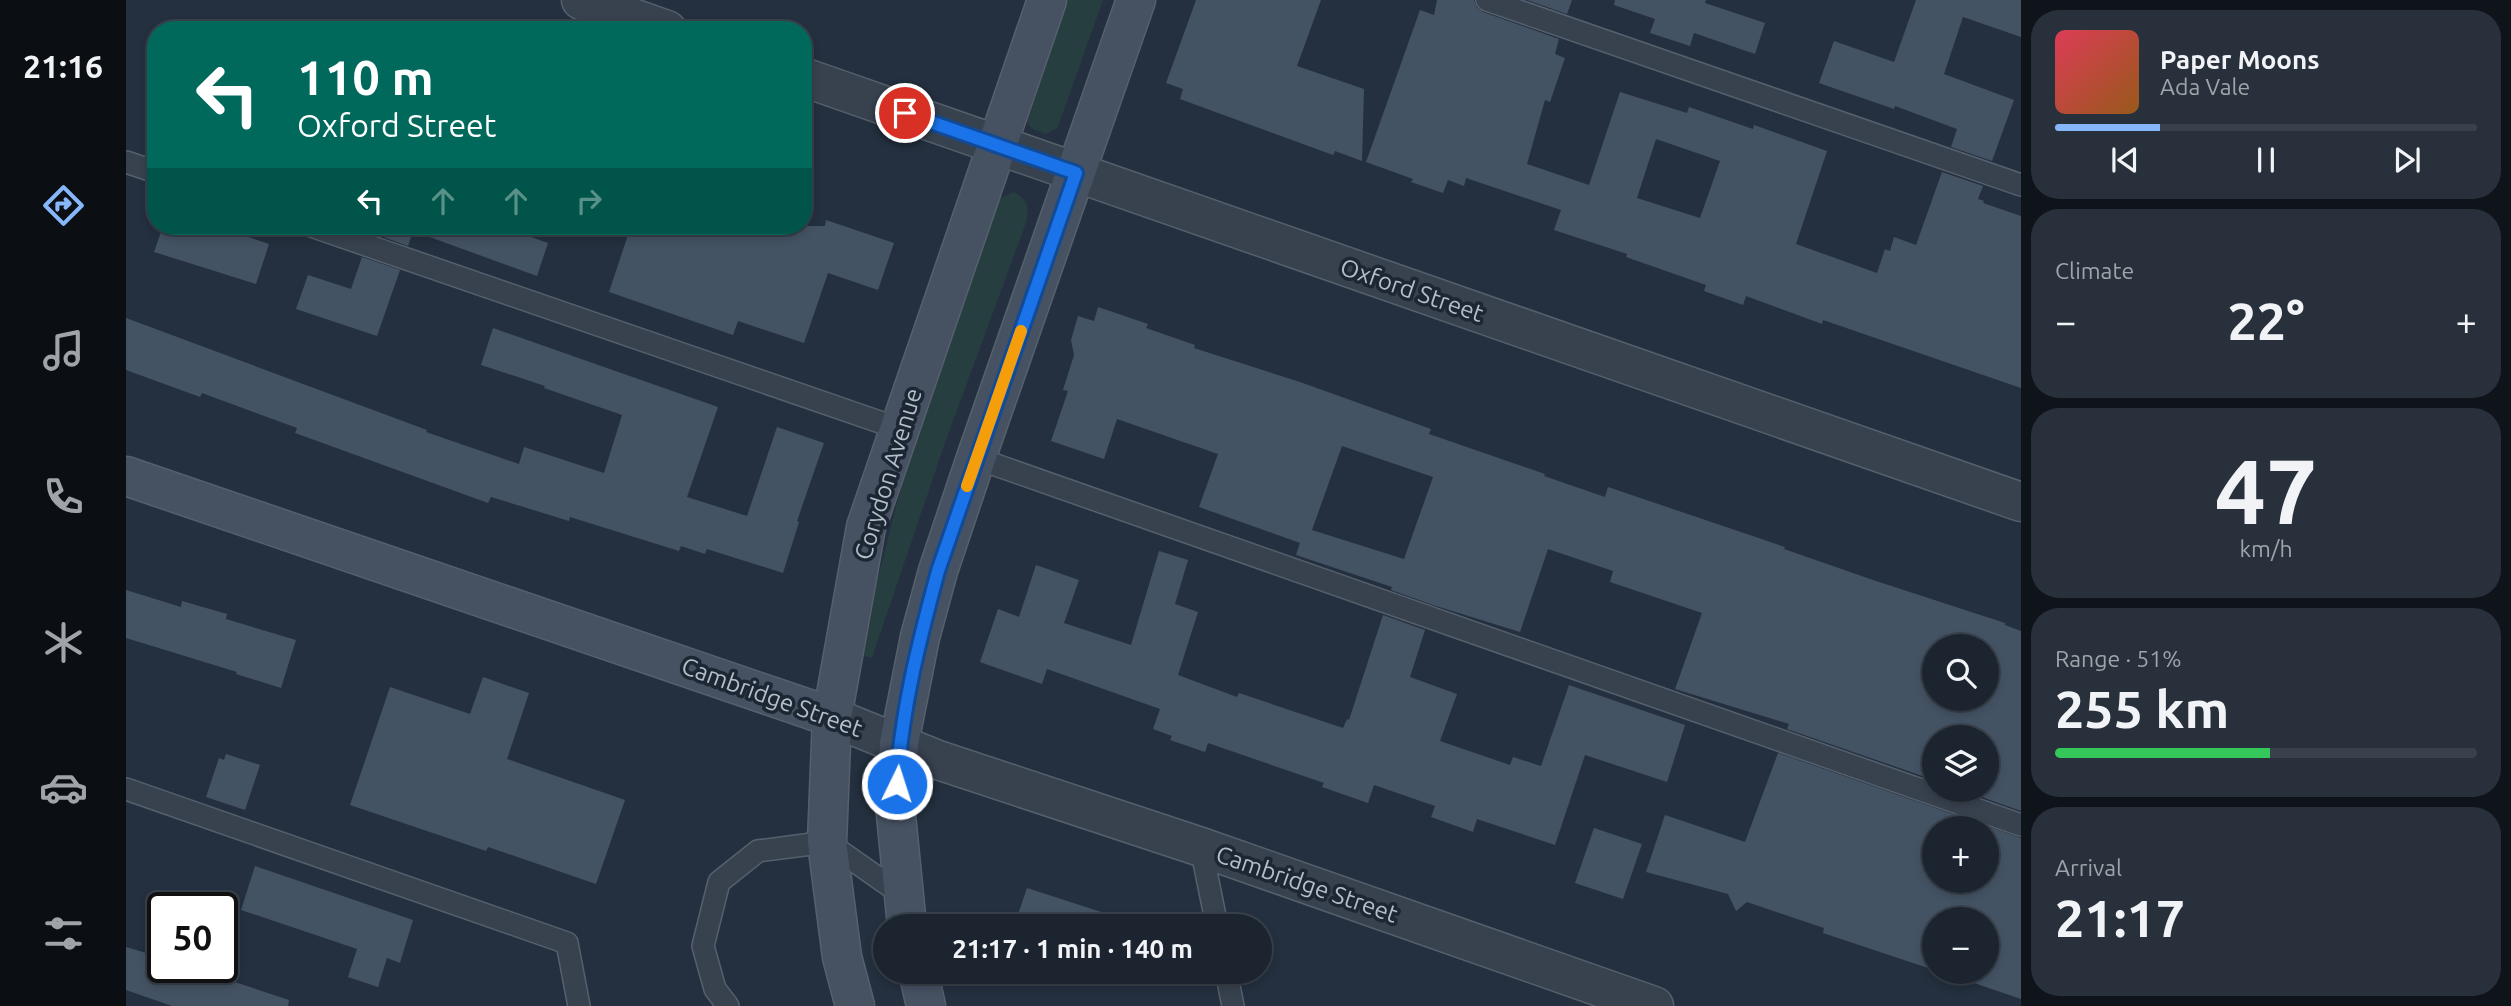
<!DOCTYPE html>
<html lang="en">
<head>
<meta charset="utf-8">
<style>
  body { margin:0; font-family:Ubuntu,sans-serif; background:#28303b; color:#f1f3f6; height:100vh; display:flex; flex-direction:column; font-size:26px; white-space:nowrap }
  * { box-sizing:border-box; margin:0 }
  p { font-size:23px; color:#a0a4aa }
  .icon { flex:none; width:38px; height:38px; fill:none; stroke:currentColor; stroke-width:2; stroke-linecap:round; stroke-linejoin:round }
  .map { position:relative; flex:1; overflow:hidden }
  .sheet { display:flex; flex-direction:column; gap:10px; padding:10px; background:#0f141a; width:490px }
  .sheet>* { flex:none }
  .hud { position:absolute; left:21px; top:21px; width:665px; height:214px; border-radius:28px; box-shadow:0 4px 10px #0003,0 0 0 2px #39414b; background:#00695c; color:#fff; overflow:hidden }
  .buttons { position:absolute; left:1796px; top:634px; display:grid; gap:14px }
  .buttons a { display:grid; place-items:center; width:77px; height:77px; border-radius:50%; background:#1b242f; box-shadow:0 4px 10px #0003,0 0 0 2px #39414b; font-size:35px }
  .speed { position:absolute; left:21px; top:892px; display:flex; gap:14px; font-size:35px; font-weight:700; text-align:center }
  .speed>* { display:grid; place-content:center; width:91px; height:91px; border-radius:50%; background:#1b242f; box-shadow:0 4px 10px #0003,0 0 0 2px #39414b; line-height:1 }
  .speed .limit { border:4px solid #111; border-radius:10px; background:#fff; color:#111 }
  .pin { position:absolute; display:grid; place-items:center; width:60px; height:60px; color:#fff; margin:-30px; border:4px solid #fff; border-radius:50%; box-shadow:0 2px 7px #0007 }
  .me { position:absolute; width:77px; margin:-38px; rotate:4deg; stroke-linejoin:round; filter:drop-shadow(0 0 5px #0008) }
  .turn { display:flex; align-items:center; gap:24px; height:147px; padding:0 35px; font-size:32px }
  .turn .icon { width:91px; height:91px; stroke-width:2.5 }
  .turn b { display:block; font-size:49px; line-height:60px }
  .lanes { display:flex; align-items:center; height:66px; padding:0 35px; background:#0003; justify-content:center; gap:35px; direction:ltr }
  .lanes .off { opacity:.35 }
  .big { font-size:52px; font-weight:700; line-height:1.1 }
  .sheet .widget { flex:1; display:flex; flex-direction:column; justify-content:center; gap:10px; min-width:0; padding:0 24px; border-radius:28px; background:#28303b }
  .sheet .dial { align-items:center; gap:0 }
  .dial b { font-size:91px; line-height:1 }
  .song { display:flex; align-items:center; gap:21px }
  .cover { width:84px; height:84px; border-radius:10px; background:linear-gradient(135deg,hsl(350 70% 55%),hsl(30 70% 35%)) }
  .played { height:7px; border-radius:4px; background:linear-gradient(90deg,#87b7fb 25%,#39414b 25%) }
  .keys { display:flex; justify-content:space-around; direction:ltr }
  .heat { display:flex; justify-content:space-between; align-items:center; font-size:38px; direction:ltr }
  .charge { height:10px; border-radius:5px; background:linear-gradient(90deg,#34c759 51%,#39414b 0) }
  .trip { position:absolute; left:747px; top:914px; width:399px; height:70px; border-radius:35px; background:#1b242f; box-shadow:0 4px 10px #0003,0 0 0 2px #39414b; font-weight:700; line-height:70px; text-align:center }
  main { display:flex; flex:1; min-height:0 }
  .dock { display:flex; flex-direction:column; width:126px; justify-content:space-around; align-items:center; background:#0b0e13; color:#a0a4aa }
  .dock .icon { width:49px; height:49px }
  .dock .current { color:#87b7fb }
  .dock b { font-size:32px; color:#f1f3f6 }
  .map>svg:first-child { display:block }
  .green { fill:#263e40 }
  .building { fill:#445364; fill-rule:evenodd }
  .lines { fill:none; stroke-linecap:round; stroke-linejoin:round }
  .lane-casing { stroke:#56606d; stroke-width:24 }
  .street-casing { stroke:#56606d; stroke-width:41 }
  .secondary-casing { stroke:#56606d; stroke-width:41 }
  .lane { stroke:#38424f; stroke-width:21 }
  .street { stroke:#38424f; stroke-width:38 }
  .secondary { stroke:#465162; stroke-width:38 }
  .route-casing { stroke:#114b97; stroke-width:18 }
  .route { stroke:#1a73e8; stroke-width:12 }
  .slow { stroke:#f59e0b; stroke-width:12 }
  .labels { text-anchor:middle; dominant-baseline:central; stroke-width:7; stroke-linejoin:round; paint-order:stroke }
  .street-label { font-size:24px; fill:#b4bdca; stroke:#1d2734 }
</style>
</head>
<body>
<main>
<nav class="dock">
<b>21:16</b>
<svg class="icon current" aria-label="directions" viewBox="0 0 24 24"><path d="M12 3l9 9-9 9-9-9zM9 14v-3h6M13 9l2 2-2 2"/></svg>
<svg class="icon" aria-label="music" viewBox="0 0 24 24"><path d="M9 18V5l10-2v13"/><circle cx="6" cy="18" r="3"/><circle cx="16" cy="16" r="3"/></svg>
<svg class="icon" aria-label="phone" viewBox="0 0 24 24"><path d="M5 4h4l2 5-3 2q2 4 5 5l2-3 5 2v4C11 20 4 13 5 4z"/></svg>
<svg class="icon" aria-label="climate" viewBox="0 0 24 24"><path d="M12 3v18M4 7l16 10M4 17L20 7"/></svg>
<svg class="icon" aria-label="car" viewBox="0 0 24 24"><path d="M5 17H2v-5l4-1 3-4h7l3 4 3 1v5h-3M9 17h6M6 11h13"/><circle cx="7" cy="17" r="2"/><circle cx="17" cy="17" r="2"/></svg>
<svg class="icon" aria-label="filters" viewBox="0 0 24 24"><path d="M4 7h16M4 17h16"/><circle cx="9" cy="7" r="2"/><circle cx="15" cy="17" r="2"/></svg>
</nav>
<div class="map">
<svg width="1895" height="1006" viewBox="0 0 1895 1006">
  <rect width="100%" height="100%" fill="#24303f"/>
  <path class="green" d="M942 0H977L934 121 931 128 920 134 906 129 901 122Z
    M888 192C903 201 903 207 900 223L820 440 746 658 738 656 750 586 783 456 867 213 873 199Z"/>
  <path class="building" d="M1070 0H1195L1171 66 1238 89 1236 161 1209 151 1207 155 1054 99 1057 89 1040 83Z
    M1311 0H1348L1351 8 1357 12 1433 39 1429 54 1439 58 1424 102 1419 100 1401 164 1463 185 1494 92 1561 113 1563 107 1627 129 1628 125 1701 151 1670 244 1751 273 1759 249 1764 251 1768 237 1790 245 1816 172 1857 186 1852 199 1858 201 1857 203 1895 216V388L1697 320 1696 324 1620 296 1617 305 1578 291 1580 285 1500 257 1501 254 1428 230 1435 210 1340 178 1338 186 1322 180 1317 193 1285 182 1287 179 1240 162 1294 10 1308 15ZM1530 139 1594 161 1574 218 1511 198Z
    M1401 0H1446L1441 14Z
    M1489 0H1580L1579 3 1639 23 1629 54 1568 33 1564 46 1524 33 1529 19 1488 5Z
    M1790 0H1895V37L1837 17 1818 74 1888 100 1866 161 1825 147 1831 129 1769 106 1768 109 1693 83 1708 41 1768 62Z
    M700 220 768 243 752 290 702 273 678 343 612 321 607 335 483 292 505 226H699Z
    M37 226H90L143 244 130 284 28 252Z
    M246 226H374L422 243 411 276 287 231 282 246 244 232Z
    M236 257 274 270 251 336 170 309 182 275 225 289Z
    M972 307 1022 324 1020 328 1069 345 1068 348 1174 382 1305 429 1303 434 1419 474 1418 476 1479 497 1482 487 1659 547 1658 549 1747 580 1879 623V625L1895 631V811L1833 789H1860V737H1808V780L1661 729 1663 724 1549 689 1576 613 1484 582 1487 571 1422 549 1394 632 1307 605 1265 590 1266 587 1170 555 1174 543 1073 507 1092 454 991 419 978 459 925 441 942 391 937 390 948 355 945 340 952 316 968 321ZM1216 446 1307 477 1278 559 1186 530ZM1808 646H1860V698H1808Z
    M0 318 301 430 300 432 393 464 398 447 478 473 496 415 418 388 419 386 355 365 367 328 592 407 561 497 621 516 651 427 698 443 671 521 673 522 657 573 581 549 579 554 555 546 553 551 444 517 443 521 365 497 362 503 169 433 171 428 76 393 74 397 0 370Z
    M1033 551 1062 560 1049 604 1072 612 1052 675 1111 697 1113 693 1217 728 1221 719 1223 720 1257 615 1299 630 1284 677 1331 694 1314 741 1384 765 1387 757 1415 766 1443 685 1559 725 1541 782 1459 755 1429 845 1351 819 1347 832 1305 817 1309 806 1248 785 1242 803 1196 787 1198 783 1082 743 1079 752 1044 740 1046 736 1027 729 1034 709 921 669 916 684 854 662 872 609 893 617 910 565 953 580 938 623 1005 645Z
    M0 590 55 607 56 601 101 614 100 619 170 640 155 688 110 674 111 672 0 638Z
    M357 677 403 693 381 759 499 800 470 884 362 847 360 851 224 805 264 687 344 714Z
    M1652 753 1895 838V999L1813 971H1860V919H1808V970L1697 933 1698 928 1621 902 1610 911 1602 894 1520 872 1539 815 1619 842ZM1808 828H1860V880H1808Z
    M100 754 134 765 119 810 80 797 93 758 98 760Z
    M1468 828 1516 844 1497 899 1449 883Z
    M129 866 287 920 274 963 261 958 252 987 222 977 231 949 115 910Z
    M901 888 997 919 996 926H888Z
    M0 947 37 958V968H66L163 1000 162 1006H46L0 990Z"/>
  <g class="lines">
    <g class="lane-casing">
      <path id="lane" d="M1361 0 1895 185
        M0 162 30 172
        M185 226 774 429
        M850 458 1895 825
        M0 789 441 943 453 1006
        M1075 847 1091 926
        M1100 971 1107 1006
        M602 1006 589 989 577 946 593 882 632 851 701 842 778 896"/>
    </g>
    <g class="street-casing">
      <path id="street" d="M455 0 541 30
        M677 77 1895 502
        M706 717 812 760 1075 847 1528 1006"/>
    </g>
    <g class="secondary-casing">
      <path id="secondary" d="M0 476 706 717
        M781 926 769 805 773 743 794 637 812 571 850 458 1010 0
        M792 971 800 1006
        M729 1006 716 957 701 842 706 717 740 527 921 0"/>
    </g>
    <use href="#lane" class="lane"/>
    <use href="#street" class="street"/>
    <use href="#secondary" class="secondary"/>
  </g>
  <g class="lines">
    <g class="route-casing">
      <path id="route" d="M771 784C775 712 793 641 812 571L950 173 779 113"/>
    </g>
    <use href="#route" class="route"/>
    <path class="slow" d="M841 486 895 331"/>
  </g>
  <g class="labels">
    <g class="street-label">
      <text transform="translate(1286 290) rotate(19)">Oxford Street</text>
      <text transform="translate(762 474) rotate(-73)">Corydon Avenue</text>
      <text transform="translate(646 697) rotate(20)">Cambridge Street</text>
      <text transform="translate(1181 884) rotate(19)">Cambridge Street</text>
    </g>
  </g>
</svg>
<div class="buttons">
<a><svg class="icon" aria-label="search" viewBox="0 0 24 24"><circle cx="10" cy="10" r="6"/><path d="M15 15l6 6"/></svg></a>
<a><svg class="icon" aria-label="layers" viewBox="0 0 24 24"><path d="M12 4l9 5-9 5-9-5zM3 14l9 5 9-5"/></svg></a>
<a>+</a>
<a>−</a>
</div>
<div class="speed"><div class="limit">50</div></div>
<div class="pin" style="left:779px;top:113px;background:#d93025"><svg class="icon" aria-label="arrive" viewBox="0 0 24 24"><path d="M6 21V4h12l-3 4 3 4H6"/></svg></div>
<svg class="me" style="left:771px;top:784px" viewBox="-20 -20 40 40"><circle r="17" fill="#1a73e8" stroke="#fff" stroke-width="3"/><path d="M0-11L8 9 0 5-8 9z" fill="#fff"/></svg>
<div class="trip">21:17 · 1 min · 140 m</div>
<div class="hud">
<div class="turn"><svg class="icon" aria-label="left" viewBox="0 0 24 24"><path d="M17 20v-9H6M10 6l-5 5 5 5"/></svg><div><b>110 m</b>Oxford Street</div></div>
<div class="lanes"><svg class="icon" aria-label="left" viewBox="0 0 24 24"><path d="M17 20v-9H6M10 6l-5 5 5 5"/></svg><svg class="icon off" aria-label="ahead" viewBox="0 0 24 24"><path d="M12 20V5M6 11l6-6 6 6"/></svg><svg class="icon off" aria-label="ahead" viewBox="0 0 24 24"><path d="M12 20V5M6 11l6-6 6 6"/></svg><svg class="icon off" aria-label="right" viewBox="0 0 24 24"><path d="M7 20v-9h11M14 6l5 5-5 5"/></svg></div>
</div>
</div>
<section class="sheet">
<div class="widget">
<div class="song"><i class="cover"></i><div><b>Paper Moons</b><p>Ada Vale</p></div></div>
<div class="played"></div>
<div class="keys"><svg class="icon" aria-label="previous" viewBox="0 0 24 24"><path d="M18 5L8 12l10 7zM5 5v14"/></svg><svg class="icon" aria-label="pause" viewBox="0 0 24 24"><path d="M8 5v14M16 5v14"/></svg><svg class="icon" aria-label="next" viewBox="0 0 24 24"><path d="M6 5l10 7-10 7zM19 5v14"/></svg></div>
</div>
<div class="widget"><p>Climate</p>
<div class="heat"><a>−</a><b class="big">22°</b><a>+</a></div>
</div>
<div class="widget dial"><b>47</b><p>km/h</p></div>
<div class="widget"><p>Range · 51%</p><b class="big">255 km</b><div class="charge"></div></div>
<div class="widget"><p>Arrival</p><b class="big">21:17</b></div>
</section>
</main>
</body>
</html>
